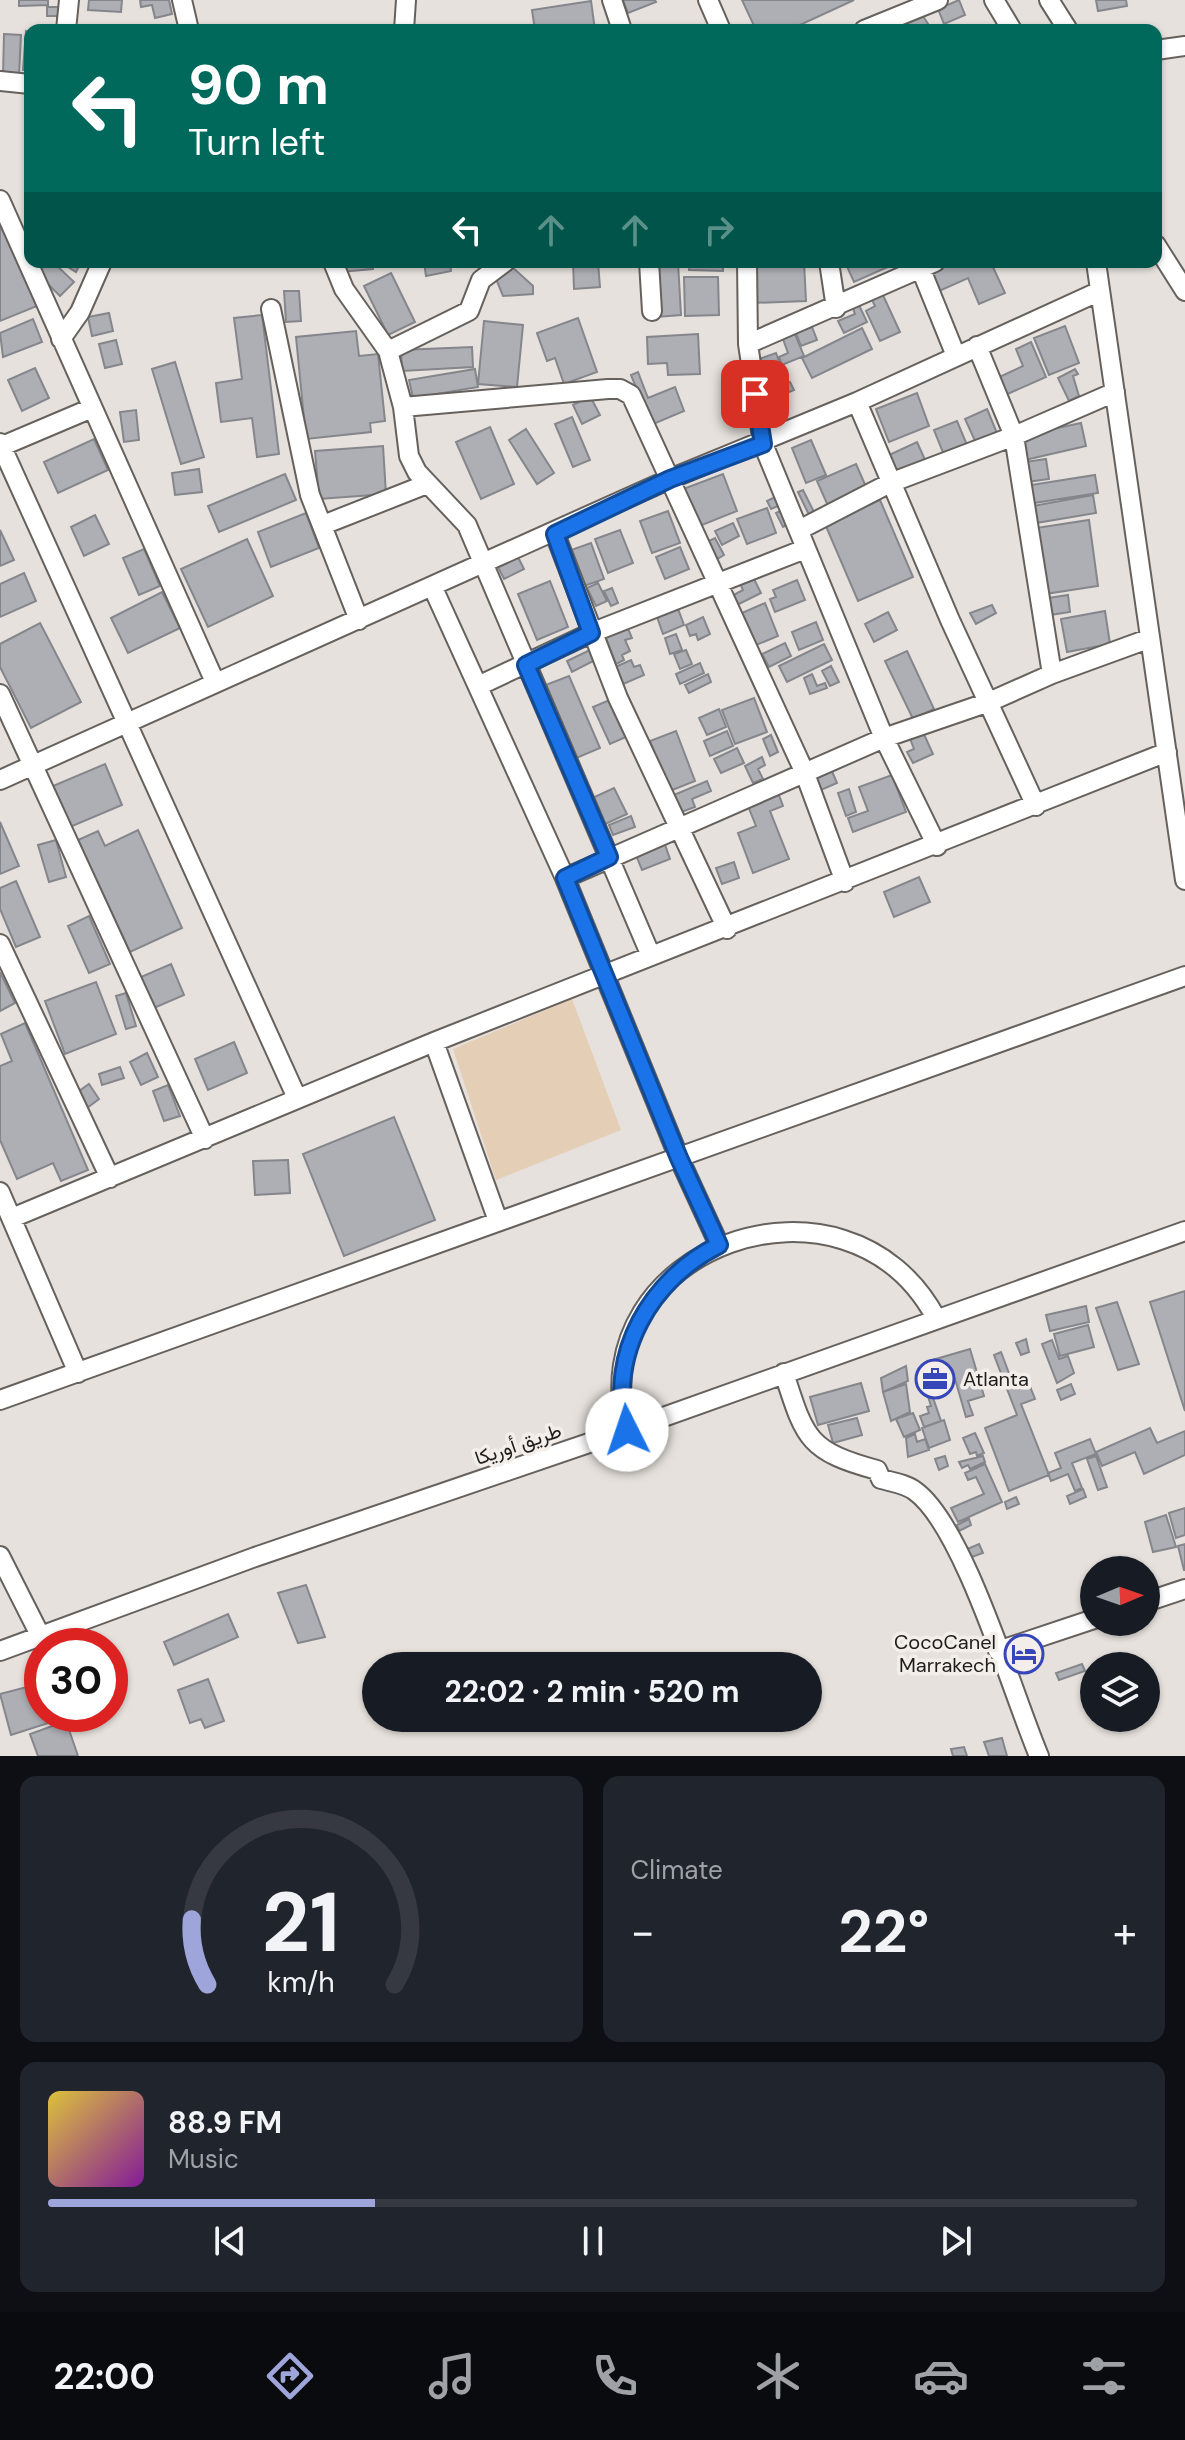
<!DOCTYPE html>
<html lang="en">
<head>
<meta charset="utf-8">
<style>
  body { margin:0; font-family:"DM Sans",Vazirmatn,sans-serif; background:#20242c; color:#f1f3f6; height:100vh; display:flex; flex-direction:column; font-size:30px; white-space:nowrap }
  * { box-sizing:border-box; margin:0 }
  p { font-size:26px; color:#9ea1a6 }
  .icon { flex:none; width:44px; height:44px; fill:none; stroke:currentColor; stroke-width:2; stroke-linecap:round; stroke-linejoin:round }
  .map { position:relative; height:1756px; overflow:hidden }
  .sheet { display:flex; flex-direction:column; gap:20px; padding:20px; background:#0d0f14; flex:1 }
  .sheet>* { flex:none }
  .banner { position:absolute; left:24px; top:24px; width:1138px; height:244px; border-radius:16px; box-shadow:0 2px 6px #0004; background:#00695c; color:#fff; overflow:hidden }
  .needle { width:52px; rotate:88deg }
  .buttons { position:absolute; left:1080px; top:1556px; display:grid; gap:16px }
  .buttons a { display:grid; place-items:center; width:80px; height:80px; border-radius:50%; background:#171b24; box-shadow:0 2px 6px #0004; font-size:40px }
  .speed { position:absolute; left:24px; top:1628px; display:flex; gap:16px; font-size:40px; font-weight:700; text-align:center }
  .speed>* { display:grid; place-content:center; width:104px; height:104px; border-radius:50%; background:#171b24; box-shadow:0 2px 6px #0004; line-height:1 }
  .speed .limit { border:12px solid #d22; background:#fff; color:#111 }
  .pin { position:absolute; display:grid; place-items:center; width:68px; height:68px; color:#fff; margin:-34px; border-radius:16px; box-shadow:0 4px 12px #0006 }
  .me { position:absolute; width:88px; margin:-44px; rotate:356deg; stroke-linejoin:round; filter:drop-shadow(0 0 6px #0008) }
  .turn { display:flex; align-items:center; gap:28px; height:168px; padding:0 32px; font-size:36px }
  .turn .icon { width:104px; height:104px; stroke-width:2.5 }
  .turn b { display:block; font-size:56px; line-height:68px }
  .lanes { display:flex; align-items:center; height:76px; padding:0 32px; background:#0003; justify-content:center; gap:40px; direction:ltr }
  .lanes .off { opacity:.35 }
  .big { font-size:60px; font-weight:700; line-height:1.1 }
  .sheet .card { flex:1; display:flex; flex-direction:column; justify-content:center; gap:12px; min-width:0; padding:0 28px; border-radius:16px; background:#20242c }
  .sheet .dial { align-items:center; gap:0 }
  .dial svg { height:208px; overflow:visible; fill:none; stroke:#363941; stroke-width:7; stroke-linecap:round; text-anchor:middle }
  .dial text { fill:#f1f3f6; stroke:none }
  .song { display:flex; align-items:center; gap:24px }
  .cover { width:96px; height:96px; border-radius:12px; background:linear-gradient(135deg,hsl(50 70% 55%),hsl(290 70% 35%)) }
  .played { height:8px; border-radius:4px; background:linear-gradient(90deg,#9da5da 30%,#363941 30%) }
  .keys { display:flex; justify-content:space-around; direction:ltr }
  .heat { display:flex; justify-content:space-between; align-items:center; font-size:44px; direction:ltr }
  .sheet .tiles { flex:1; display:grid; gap:20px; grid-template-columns:1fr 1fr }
  .card:last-child { grid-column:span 2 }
  .trip { position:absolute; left:362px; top:1652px; width:460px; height:80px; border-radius:40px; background:#171b24; box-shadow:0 2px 6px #0004; font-weight:700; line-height:80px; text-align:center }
  .dock { display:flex; height:128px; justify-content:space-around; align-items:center; background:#090b0e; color:#9ea1a6 }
  .dock .icon { width:56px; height:56px }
  .dock .on { color:#9da5da }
  .dock b { font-size:36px; color:#f1f3f6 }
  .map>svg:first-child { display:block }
  .green { fill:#e5ceb6 }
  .building { fill:#adafb5; stroke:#85868c; stroke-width:2 }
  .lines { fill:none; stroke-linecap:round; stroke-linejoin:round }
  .minor-casing { stroke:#66615d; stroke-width:22 }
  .minor { stroke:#fff; stroke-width:18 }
  .route-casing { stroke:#114b97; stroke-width:20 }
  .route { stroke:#1a73e8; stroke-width:14 }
  .labels { text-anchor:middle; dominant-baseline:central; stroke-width:7; stroke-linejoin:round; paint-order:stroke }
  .poi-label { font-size:20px; fill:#1e1d1b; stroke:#f3eee9; text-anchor:start }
  .street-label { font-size:20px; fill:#1e1d1b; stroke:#f3eee9 }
</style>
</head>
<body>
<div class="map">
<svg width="1185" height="1756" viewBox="0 0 1185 1756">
  <rect width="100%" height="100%" fill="#e6e1dc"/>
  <path class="green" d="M572 999 621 1130 496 1180 453 1049Z"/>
  <path class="building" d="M19 0H48V5L19 6Z
    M89 0H122L121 12 88 10Z
    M140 0H169L172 14 155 18 152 5 141 7Z
    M623 0H655L656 2 628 13Z
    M742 0H854L789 30H756Z
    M959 0 965 15 944 24 938 9Z
    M1096 0H1126L1127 6 1098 11Z
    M591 1 595 30H535L532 10Z
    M47 7H63V30H57V16H47Z
    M921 13 932 30H911L907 23Z
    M26 31 30 32V71L23 70Z
    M4 34 21 35 19 76 3 75Z
    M29 187H30V234H25Z
    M0 219 37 306 0 321Z
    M48 262H53L74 282 60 296 37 273Z
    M60 262H81L76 272Z
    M340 262H373V269L341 272Z
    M424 262H450L451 271 426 276Z
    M573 262H598L600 287 574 289Z
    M655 262H678L681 315 657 317Z
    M690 262H723V271L689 270Z
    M751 262H804L806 301 752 303Z
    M845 262H899L854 282Z
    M954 262H999L992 265 1005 293 979 304 968 278 937 292 929 273Z
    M510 265 533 286V294L503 296 494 274Z
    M391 273 415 322 388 335 364 286Z
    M684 277H718L719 315 685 316Z
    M284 291H299L301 321 286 322Z
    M882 293 900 332 880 341 866 311 875 306 871 298Z
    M858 303 867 322 844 333 838 321 855 314 852 306Z
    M109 313 113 331 92 336 88 317Z
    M262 315 279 454 257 457 252 418 221 422 216 383 242 379 234 318Z
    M578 318 597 372 564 384 555 358 547 361 537 333Z
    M33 319 42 342 3 357 0 333Z
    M484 321 523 325 517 387 478 384Z
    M1065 326 1079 363 1049 375 1034 338Z
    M812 327 817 340 801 346 796 333Z
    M862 328 872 349 812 378 802 358Z
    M356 331 359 356 378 354 385 421 370 423 371 432 306 439 296 337Z
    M698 334 700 374 668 375 667 363 648 364 647 337Z
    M795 334 804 356 782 365 779 357 788 353 783 339Z
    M116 340 122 364 105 368 99 344Z
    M1031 342 1046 377 1003 396 995 379 1023 366 1016 349Z
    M472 347 473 367 402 371 401 350Z
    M776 353 786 380 761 389 751 362Z
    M175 362 204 457 181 464 152 369Z
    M35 368 49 398 22 411 8 380Z
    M475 369 478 387 413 398 409 380Z
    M1075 369 1078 374 1073 376 1079 396 1069 401 1058 378Z
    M638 372 648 398 675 387 684 411 651 425 631 375Z
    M790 382 794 390 770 400 766 392Z
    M917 393 929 426 889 442 876 409Z
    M590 396 600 415 582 424 573 405Z
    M987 409 997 433 976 443 965 419Z
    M136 410 139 440 124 442 120 412Z
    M572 417 590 460 573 467 555 424Z
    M957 421 967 445 944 455 934 430Z
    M1081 423 1086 446 1025 460 1020 436Z
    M490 427 514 484 481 499 456 442Z
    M526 429 554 473 537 484 509 440Z
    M94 439 108 470 58 493 44 462Z
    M811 440 826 475 806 483 792 448Z
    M917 442 926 462 896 476 887 456Z
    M383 446 386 494 319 499 315 451Z
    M1046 459 1049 479 1027 482 1025 462Z
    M856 464 867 489 828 506 817 481Z
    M199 469 202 492 175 495 172 473Z
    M285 474 296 500 219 532 208 506Z
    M723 474 737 511 697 527 683 489Z
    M1095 475 1098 493 1034 503 1031 485Z
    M803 490 815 514 810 517 798 492Z
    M781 494 785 503 771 509 767 501Z
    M1093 495 1096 513 1036 523 1033 506Z
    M880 500 913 577 858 601 825 524Z
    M767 508 776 533 747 544 737 519Z
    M782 510 789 524 783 527 776 513Z
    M668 511 680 543 652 553 640 521Z
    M306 513 319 548 271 567 258 532Z
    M95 515 109 544 84 556 71 527Z
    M1089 520 1098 586 1045 594 1036 528Z
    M733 523 739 536 722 545 715 531Z
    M0 530 14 560 0 566Z
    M620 530 633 563 608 573 595 539Z
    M715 538 724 555 714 561 705 543Z
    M247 539 273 596 208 627 181 569Z
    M591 543 604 579 584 586 571 550Z
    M680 547 689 569 665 579 656 557Z
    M144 549 160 586 139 595 123 558Z
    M518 557 524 569 504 579 498 567Z
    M24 573 36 601 0 617V584Z
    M751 573 761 593 735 606 730 597 743 590 738 579Z
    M797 580 805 600 775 612 770 599 776 597 773 590Z
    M550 581 568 627 537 640 518 594Z
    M598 583 607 601 596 606 587 588Z
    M612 588 618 603 611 606 604 591Z
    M162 592 180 628 128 653 111 618Z
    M1068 595 1070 612 1050 615 1048 598Z
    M765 603 778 636 756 645 742 613Z
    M992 605 996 613 976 624 970 613Z
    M677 606 684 625 663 634 656 614Z
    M1105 611 1110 644 1067 652 1061 619Z
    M888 612 897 630 874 642 865 624Z
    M703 617 710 634 698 640 696 634 690 636 686 625Z
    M816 622 823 640 799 650 792 632Z
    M40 623 81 702 31 728 0 667V644Z
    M626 624 632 638 625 640 630 651 622 655 624 660 616 664 604 633Z
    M676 634 682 650 670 654 665 638Z
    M785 643 791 656 769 667 762 654Z
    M824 644 832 660 787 682 779 666Z
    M592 649 597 659 572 672 567 661Z
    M686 650 692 664 680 669 674 654Z
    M907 651 934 709 913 719 885 661Z
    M631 660 634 667 640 665 644 675 621 685 613 668Z
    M700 663 704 673 680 684 676 674Z
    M831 666 839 682 830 686 822 671Z
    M708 674 711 682 689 693 685 685Z
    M812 674 817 686 825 683 827 688 810 694 804 678Z
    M569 676 600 748 574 759 543 686Z
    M754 698 767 732 735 744 722 710Z
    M612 699 628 736 610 744 593 707Z
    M719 709 726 727 707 735 699 718Z
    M922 730 933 754 913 763 907 752 914 749 909 736Z
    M676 731 695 781 670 791 650 741Z
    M727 731 733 746 710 756 704 741Z
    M771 735 778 752 770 756 763 739Z
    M737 748 744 763 721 773 714 759Z
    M762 757 765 765 758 769 763 779 753 783 745 766Z
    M105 764 122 805 70 827 53 786Z
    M831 769 837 783 821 790 815 775Z
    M892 775 906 812 853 832 848 818 868 811 859 787Z
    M707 781 711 791 692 799 695 807 676 814 669 797Z
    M614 788 627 814 601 826 588 800Z
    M849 789 856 812 846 816 838 793Z
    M777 790 783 806 770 811 789 859 753 873 738 833 756 826 746 801Z
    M631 816 635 827 613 835 609 825Z
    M0 822 19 866 0 874Z
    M138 830 182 928 130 952 78 840 98 831 105 846Z
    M663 839 670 859 642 870 634 850Z
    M56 840 66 877 49 882 38 845Z
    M734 862 739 878 722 884 716 868Z
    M919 877 930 902 894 917 884 892Z
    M16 881 40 937 16 947 0 909V888Z
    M89 916 110 964 89 973 68 926Z
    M171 964 184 995 154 1008 141 977Z
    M0 972 15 1003 0 1011Z
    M96 982 116 1034 65 1054 45 1001Z
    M126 993 136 1026 126 1029 116 996Z
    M25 1023 88 1170 61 1181 53 1163 17 1179 0 1140V1066L12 1061 1 1034Z
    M234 1042 247 1073 208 1090 195 1059Z
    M147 1053 158 1077 141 1085 130 1062Z
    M120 1067 124 1078 102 1085 99 1074Z
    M89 1084 99 1099 83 1111 72 1096Z
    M168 1085 180 1116 164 1121 153 1091Z
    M394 1117 435 1220 344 1256 303 1154Z
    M288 1160 290 1193 255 1195 253 1161Z
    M1185 1291V1411L1150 1302Z
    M1117 1302 1139 1364 1118 1370 1096 1308Z
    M1086 1306 1089 1322 1050 1331 1046 1315Z
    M1088 1325 1094 1347 1060 1356 1054 1334Z
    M1026 1339 1029 1352 1021 1355 1016 1343Z
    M1052 1340 1059 1359 1068 1356 1074 1373 1057 1383 1042 1344Z
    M970 1349 984 1396 968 1401 973 1415 966 1417 955 1379 939 1384 929 1361Z
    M1001 1352 1015 1389 1029 1384 1035 1399 1021 1404 1049 1475 1009 1491 985 1428 1017 1415 994 1355Z
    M906 1366 908 1381 883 1392 881 1378Z
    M930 1376 934 1388 930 1389 941 1421 924 1427 920 1416 929 1413 927 1407 931 1406 926 1390 921 1392 917 1380Z
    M861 1383 869 1411 818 1425 810 1397Z
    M906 1384 910 1412 891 1421 883 1392Z
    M1071 1384 1075 1394 1061 1400 1057 1390Z
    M913 1413 920 1430 904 1437 896 1419Z
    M857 1418 862 1435 833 1443 828 1425Z
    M944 1420 950 1440 929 1448 922 1428Z
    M1150 1428 1157 1443 1185 1431V1455L1144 1474 1135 1452 1102 1466 1096 1452Z
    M975 1433 984 1453 977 1456 976 1452 970 1454 963 1438Z
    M915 1434 917 1442 925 1439 929 1450 908 1457 906 1438Z
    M1090 1439 1096 1454 1072 1463 1082 1488 1075 1491 1068 1474 1051 1481 1048 1473 1061 1468 1055 1453Z
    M945 1456 948 1466 939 1470 935 1459Z
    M983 1456 985 1462 970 1469 968 1465 962 1468 959 1462Z
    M1096 1456 1107 1487 1098 1490 1087 1459Z
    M985 1464 1002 1502 958 1522 951 1508 984 1494 976 1477 968 1480 965 1473Z
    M1083 1489 1086 1497 1070 1504 1067 1496Z
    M1016 1497 1019 1504 1007 1509 1005 1502Z
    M1185 1508V1535L1176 1538 1169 1513Z
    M1166 1515 1176 1547 1153 1552 1145 1522Z
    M969 1519 971 1525 959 1531 957 1525Z
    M979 1544 983 1553 969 1558 965 1550Z
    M1185 1544V1570H1184L1178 1546Z
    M306 1585 325 1637 298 1643 278 1593Z
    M228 1614 238 1637 174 1665 164 1642Z
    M1082 1664 1085 1671 1059 1680 1056 1673Z
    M208 1679 224 1721 205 1728 201 1719 190 1723 178 1690Z
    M42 1683V1714H62L64 1718 11 1735 0 1694Z
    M66 1721 78 1756H38L30 1734Z
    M1002 1738 1007 1756H989L984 1742Z
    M964 1747 967 1756H953L951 1749Z"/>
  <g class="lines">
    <g class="minor-casing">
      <path id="minor" d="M182 0 189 30
        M612 0 622 30
        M708 0 721 30
        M994 0 1012 30
        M1049 0 1068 30
        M66 30 69 0
        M404 30 406 0
        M864 30 938 0
        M1156 50 1185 46
        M0 81 30 84
        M0 200 215 682
        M1156 245 1185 291
        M333 262 344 289 388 351
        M505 262 481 280 469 311 388 351 403 407 409 456 417 472 467 525 651 956
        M649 262 652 311
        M747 262 748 344 763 444 884 738 937 846
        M829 262 836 308
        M918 262 956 356
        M1096 262 1185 880
        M271 309 310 495 359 620
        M61 339 80 312 102 262
        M748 344 935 262
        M977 346 1014 436 1052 674
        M857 402 950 620 1036 806
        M403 407 608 389H620L631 395 804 771 845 882
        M0 443 297 1098
        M0 447 92 408
        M323 525 427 484
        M799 530 890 483 1014 436 1115 392
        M555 534 618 698 727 929
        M433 588 565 878 679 1158 719 1245
        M478 686 591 633 805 549
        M0 694 205 1139
        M0 780 670 479 857 402 1100 291
        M565 878 884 738 989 702 1052 674 1148 639
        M0 944 110 1178
        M434 1042 498 1221
        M0 1192 78 1373
        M12 1218 434 1042 1167 752
        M784 1373C805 1438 807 1451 877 1470L881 1479C892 1482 906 1484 915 1491 964 1526 1013 1695 1039 1756
        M0 1400 1185 976
        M627 1430C579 1247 847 1152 936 1318
        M0 1556 41 1637
        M1146 1602 1185 1589
        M0 1651 255 1557 627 1430 1185 1231
        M998 1651 1094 1619"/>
    </g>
    <use href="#minor" class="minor"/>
  </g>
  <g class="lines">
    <g class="route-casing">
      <path id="route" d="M627 1430C607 1354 651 1279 719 1245L679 1158 565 878 609 857 526 665 591 633 555 534 670 479 763 444 755 394"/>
    </g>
    <use href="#route" class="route"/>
  </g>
  <defs>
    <g id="office-ring" transform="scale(2)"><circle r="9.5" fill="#f3eee9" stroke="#3645b8" stroke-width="1.5"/><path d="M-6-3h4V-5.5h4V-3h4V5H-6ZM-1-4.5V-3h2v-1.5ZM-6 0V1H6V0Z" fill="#3645b8"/></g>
    <g id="hotel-ring" transform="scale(2)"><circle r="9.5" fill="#f3eee9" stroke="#3645b8" stroke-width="1.5"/><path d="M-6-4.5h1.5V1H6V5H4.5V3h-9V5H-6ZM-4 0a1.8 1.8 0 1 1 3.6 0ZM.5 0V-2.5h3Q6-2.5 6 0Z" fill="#3645b8"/></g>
  </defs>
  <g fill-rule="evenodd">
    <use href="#office-ring" x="935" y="1379"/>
    <use href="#hotel-ring" x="1024" y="1654"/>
  </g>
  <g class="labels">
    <g class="poi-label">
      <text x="963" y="1379">Atlanta</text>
      <text x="996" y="1642" text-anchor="end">CocoCanel<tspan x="996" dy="23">Marrakech</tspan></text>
    </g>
    <g class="street-label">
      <text transform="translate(518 1444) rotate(-19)">طريق أوريكا</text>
    </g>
  </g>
</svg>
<div class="buttons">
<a><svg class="needle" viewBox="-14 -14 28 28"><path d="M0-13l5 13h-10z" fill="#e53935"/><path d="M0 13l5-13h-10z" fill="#9ea1a6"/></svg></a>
<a><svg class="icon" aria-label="layers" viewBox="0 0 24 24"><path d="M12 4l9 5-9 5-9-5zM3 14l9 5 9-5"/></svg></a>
</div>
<div class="speed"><div class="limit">30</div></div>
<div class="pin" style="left:755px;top:394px;background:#d93025"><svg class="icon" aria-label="arrive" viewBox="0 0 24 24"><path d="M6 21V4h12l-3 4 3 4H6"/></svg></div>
<svg class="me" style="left:627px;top:1430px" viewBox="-20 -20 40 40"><circle r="19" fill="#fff"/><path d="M0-13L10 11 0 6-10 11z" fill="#1a73e8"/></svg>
<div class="trip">22:02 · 2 min · 520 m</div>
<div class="banner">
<div class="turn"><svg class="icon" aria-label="left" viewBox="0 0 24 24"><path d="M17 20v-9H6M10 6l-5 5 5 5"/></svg><div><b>90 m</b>Turn left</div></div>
<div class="lanes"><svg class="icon" aria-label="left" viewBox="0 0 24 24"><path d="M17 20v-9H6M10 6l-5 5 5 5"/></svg><svg class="icon off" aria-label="ahead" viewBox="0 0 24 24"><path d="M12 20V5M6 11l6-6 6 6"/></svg><svg class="icon off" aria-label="ahead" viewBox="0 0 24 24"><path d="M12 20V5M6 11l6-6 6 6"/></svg><svg class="icon off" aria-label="right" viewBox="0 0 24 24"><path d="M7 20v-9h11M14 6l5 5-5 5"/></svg></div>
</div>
</div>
<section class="sheet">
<div class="tiles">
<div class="card dial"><svg viewBox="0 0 100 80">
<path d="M14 69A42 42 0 1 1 86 69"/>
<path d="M14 69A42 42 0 0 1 8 44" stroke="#9da5da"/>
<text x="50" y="56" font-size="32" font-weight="700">21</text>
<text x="50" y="72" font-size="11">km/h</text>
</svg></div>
<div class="card"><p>Climate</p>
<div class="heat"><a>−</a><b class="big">22°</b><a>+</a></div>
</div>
<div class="card">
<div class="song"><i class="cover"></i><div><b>88.9 FM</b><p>Music</p></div></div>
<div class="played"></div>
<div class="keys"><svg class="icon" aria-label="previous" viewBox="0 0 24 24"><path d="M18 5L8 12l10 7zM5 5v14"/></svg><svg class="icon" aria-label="pause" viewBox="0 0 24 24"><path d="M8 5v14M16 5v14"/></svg><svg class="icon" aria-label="next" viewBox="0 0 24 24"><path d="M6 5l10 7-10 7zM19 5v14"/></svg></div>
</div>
</div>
</section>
<nav class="dock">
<b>22:00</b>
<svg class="icon on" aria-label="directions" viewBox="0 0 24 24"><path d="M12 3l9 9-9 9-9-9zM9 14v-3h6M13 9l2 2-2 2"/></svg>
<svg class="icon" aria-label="music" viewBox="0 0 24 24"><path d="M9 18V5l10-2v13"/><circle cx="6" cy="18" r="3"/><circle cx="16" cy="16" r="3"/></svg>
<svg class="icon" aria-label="phone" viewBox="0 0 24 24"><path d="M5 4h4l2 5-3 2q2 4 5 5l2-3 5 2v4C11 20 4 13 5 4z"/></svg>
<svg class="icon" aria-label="climate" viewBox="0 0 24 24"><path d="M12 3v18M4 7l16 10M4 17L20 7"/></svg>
<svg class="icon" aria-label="car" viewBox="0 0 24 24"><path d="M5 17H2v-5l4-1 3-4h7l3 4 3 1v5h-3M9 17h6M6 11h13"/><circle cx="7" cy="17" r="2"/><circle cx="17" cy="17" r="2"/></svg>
<svg class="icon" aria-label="filters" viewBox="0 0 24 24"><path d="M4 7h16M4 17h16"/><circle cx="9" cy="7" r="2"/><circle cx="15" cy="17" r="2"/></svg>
</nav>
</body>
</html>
